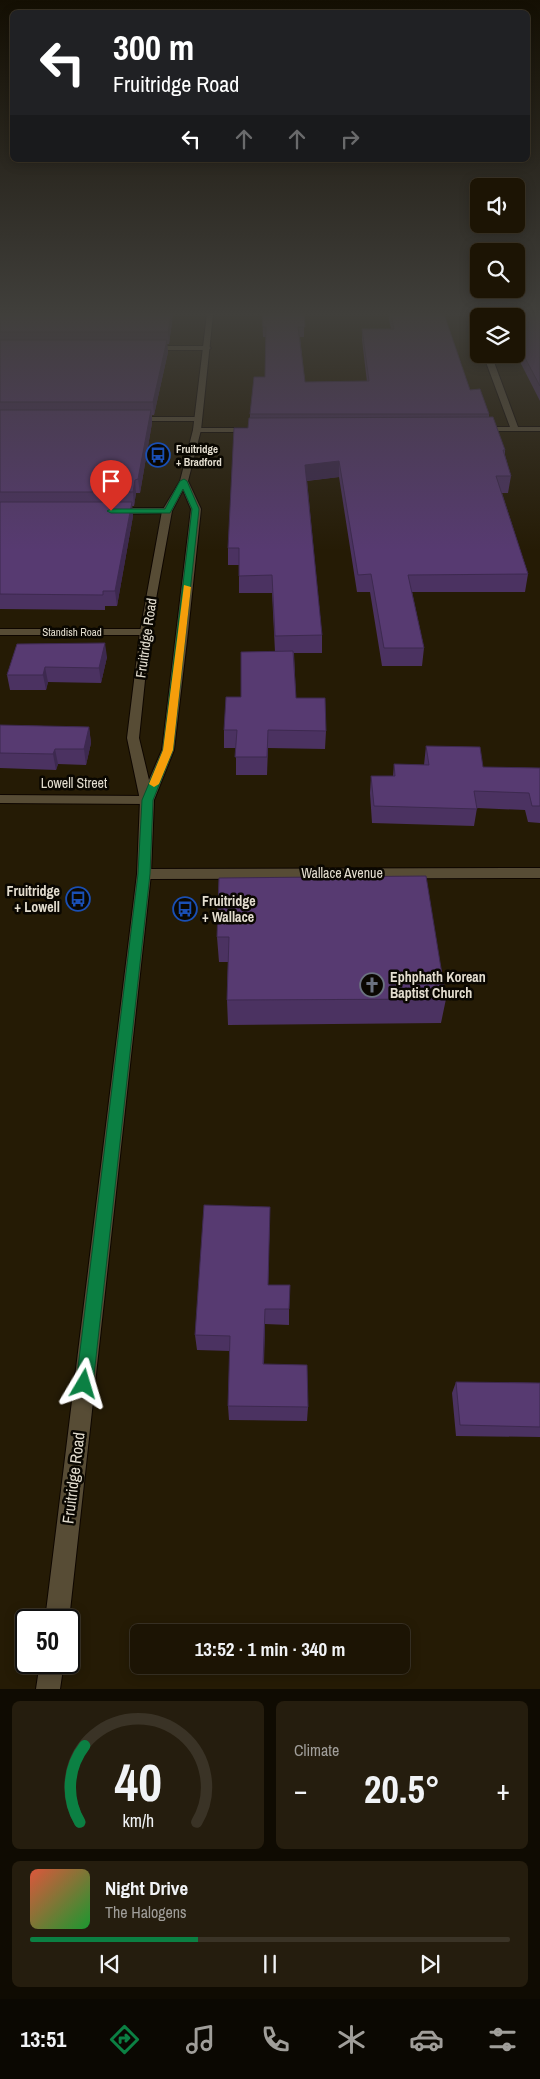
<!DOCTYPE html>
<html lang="en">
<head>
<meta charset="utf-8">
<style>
  body { margin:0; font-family:"Archivo Narrow",sans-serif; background:#251d0e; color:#f1f3f6; height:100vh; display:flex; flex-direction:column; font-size:19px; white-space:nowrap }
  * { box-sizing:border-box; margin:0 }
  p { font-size:16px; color:#a09e9a }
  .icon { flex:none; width:28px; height:28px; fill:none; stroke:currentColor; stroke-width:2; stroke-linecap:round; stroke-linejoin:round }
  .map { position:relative; height:1689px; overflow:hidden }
  .drawer { display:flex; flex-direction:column; gap:12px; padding:12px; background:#0f0b02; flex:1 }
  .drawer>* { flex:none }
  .guide { position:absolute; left:10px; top:10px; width:520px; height:152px; border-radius:8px; box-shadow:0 2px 12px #0003,0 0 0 1px #3a3326; background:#202124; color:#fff; overflow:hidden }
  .controls { position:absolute; left:470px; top:178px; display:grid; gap:10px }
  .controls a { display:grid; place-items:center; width:55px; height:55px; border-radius:8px; background:#1c1404; box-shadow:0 2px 12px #0003,0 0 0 1px #3a3326; font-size:25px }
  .speed { position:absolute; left:15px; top:1609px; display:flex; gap:10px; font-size:25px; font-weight:700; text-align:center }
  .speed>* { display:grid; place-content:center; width:65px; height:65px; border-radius:50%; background:#1c1404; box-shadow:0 2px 12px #0003,0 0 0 1px #3a3326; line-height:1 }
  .speed .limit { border:2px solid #111; border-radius:8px; background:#fff; color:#111 }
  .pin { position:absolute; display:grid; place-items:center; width:42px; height:42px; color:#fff; margin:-51px -21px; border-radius:50% 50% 50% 0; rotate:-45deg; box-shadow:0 0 5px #0007 }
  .pin .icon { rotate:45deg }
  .me { position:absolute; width:55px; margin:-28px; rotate:7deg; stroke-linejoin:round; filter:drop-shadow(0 0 4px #0008) }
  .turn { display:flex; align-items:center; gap:18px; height:105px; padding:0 20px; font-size:22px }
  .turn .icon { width:65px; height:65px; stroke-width:2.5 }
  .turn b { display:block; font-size:35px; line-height:42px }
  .lanes { display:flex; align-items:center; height:48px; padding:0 20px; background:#0003; justify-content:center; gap:25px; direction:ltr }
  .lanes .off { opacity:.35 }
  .big { font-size:38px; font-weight:800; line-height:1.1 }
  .drawer .tile { flex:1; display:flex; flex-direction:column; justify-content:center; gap:8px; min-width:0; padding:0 18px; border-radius:8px; background:#251d0e }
  .drawer .dial { align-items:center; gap:0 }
  .dial svg { height:130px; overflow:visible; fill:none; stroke:#3a3326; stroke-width:7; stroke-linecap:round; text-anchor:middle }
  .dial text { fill:#f1f3f6; stroke:none }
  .song { display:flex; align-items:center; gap:15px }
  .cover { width:60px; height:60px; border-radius:8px; background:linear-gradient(135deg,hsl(10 70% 55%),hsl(130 70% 35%)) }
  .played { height:5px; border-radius:2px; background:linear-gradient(90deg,#0b8043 35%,#3a3326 35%) }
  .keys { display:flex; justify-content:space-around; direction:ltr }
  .heat { display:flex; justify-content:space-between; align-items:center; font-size:28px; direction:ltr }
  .drawer .tiles { flex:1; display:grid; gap:12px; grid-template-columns:1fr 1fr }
  .tile:last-child { grid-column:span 2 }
  .trip { position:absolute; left:130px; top:1624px; width:280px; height:50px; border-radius:8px; background:#1c1404; box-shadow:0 2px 12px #0003,0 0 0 1px #3a3326; font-weight:800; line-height:50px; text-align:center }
  .menu { display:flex; height:80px; justify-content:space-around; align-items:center; background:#0b0802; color:#a09e9a }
  .menu .icon { width:35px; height:35px }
  .menu .on { color:#0b8043 }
  .menu b { font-size:22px; color:#f1f3f6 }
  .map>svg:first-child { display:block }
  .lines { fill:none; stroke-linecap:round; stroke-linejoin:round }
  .minor-casing { stroke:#0e0600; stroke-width:2 }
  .secondary-casing { stroke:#0e0600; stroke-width:2 }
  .minor { fill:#574c35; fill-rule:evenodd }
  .secondary { fill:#574c35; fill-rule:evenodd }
  .wall { fill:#4b3261 }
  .shaded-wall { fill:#3d294f }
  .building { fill:#573a71; stroke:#3d294f }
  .route { fill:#0b8043; stroke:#07532c }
  .slow { fill:#f59e0b }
  .labels { text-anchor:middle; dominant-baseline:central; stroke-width:5; stroke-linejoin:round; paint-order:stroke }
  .far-poi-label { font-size:11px; font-weight:bold; fill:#e3ddcf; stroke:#0a0701; text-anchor:start }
  .far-street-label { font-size:11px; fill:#e3ddcf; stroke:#0a0701 }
  .street-label { font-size:14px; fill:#e3ddcf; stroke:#0a0701 }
  .poi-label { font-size:14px; font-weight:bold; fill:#e3ddcf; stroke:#0a0701; text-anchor:start }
  .near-street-label { font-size:16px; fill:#e3ddcf; stroke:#0a0701 }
</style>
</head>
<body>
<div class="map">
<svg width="540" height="1689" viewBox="0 0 540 1689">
  <rect width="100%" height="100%" fill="#251b05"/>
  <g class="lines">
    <g class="minor-casing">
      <path id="minor" d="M469 314H475L479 323V335L475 333Z
        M145 346H207L211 348 207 350H148L144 348Z
        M483 354H491L518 427H540V431H477L476 429 480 427H510Z
        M130 417H198L202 419 198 421H133L129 419Z
        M194 428H251L255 430 251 432H197L193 430Z
        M167 508 170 509V513L116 514 111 511 116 508Z
        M0 629H145L150 632 145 635H0Z
        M0 795 147 796 154 800 147 804 0 803Z
        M540 868V878L144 879 139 878 137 874 139 870 144 869Z"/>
    </g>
    <g class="secondary-casing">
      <path id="secondary" d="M207 314H213L201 430 188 481 201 509 188 632 174 750 154 800 151 874 69 1620H45L137 874 140 800 127 738 140 632 162 511 180 481 193 430ZM183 490 191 509 162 750 149 780 139 738 150 632 172 511Z
        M40 1662H64L60 1689H36Z"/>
    </g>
    <use href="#minor" class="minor"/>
    <use href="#secondary" class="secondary"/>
  </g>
  <path class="wall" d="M0 314H173L169 344H167L168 352 154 415H152V423L140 493H136L134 506H132L133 516 117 606H105V610L0 609Z
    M262 314H304V337H300L305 382H367L362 340V329H391L388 314H444L470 390 489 414V417L505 450V455L511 476 508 493H502L528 574 525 592H412L424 648 422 666H382L370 592H357L339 477 307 481 322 635V653H294L296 698 326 731 325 749 268 748 267 775H236V748H224V730L241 697 275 652 272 593H239V565H228V548L250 418V414L265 377 266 337H263Z
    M499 314H540V401L516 354V316H500Z
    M17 644 107 657 101 683 48 682 46 690H10L7 675Z
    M0 725 89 727 91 743 86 765 58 764 56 770 0 768Z
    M426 746 483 767 540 768V823L528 822 525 810 477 808 474 826 372 823 370 793 371 776H393L394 764 424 765Z
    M219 878 446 999 441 1023 228 1025 227 1000 228 962H219L217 937Z
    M270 1207 268 1285 289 1309V1325L265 1324 264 1364 308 1407 307 1421 229 1420 228 1406 230 1351 197 1350 195 1335Z
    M456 1382 540 1383V1437L456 1436 452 1393Z"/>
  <path class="shaded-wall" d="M171 314H173L169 344 168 332Z
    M167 340 168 352 154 415 153 402Z
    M151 410 152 423 140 493 138 479Z
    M339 461V477L305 481V465Z
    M135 480 136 493 134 506 133 492Z
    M132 502 133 516 117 606 115 591Z
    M105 643 107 657 101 683 99 668Z
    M45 667 48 682 46 690 43 675Z
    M89 727 91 743 86 765 84 749Z
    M55 749 58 764 56 770 53 754Z
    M265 1309V1324L263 1379V1364Z"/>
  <path class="building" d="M0 314H171L168 332H0Z
    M262 314H304L305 327H298L305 382 369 381 362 329H394L391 314H444L470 390 480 389 489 414H250L254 377H265L266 327H263Z
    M505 314H540V386L516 341H518L516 337V316H506Z
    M0 340H167L153 402H0Z
    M0 410H151L138 479 135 480 133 492H0Z
    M493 417 505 450H503L511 476H496L528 574 408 575 424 648H384L371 574 358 575 339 461 305 465 322 635 275 636 272 575 239 576V548H228L234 428H248L249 418Z
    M0 502H132L115 591H103V595L0 594Z
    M105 643 99 668 45 667 43 675H7L17 644Z
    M293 651 296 698H325L326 731 268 730 267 757H235L237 730H224L226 697H241V652Z
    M0 725 89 727 84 749H55L53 754 0 753Z
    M426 746 480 747 483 767 540 768V806H532L529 793 474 791 477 809 374 806 371 776H395L394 764 429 765Z
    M426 876 446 999 227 1000 229 937H217L219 878Z
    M204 1205 270 1207 268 1285H290L289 1309H265L263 1364 307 1365 308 1407 228 1406 230 1336 195 1335Z
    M456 1382 540 1383V1427L460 1425Z"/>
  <linearGradient id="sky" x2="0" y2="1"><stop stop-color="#140f03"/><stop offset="0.57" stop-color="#403f3b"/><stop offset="1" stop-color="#403f3b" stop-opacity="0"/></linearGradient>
  <rect width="540" height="551" fill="url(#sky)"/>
  <path class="route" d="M184 479 187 481 199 509 173 750 153 800 150 874 93 1384 90 1390 84 1393 78 1390 76 1384 138 874 142 800 163 750 192 509 183 489 170 513H111L107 511 111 509H165L180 481Z"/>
  <path class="slow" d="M184 585 191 587 173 750 159 784 154 787 149 784 163 750Z"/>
  <defs>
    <g id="bus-ring" transform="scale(1.25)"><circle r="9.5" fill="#0a0701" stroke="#1a4fb4" stroke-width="1.5"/><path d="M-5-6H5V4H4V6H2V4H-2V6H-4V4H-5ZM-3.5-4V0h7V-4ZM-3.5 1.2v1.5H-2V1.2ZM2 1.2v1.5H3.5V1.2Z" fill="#1a4fb4"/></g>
    <g id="church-ring" transform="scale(1.25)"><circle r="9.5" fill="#0a0701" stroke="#6b7280" stroke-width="1.5"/><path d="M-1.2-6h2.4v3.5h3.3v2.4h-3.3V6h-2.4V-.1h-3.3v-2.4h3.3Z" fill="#6b7280"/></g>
  </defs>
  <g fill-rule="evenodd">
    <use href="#bus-ring" x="158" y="455"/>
    <use href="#bus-ring" x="78" y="899"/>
    <use href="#bus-ring" x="185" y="909"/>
    <use href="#church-ring" x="372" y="985"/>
  </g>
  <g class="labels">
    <g class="far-poi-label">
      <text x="176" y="449">Fruitridge<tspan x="176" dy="13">+ Bradford</tspan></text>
    </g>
    <g class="far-street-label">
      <text x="72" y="632">Standish Road</text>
    </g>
    <g class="street-label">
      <text transform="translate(146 638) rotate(-82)">Fruitridge Road</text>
      <text x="74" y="783">Lowell Street</text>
      <text x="342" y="873">Wallace Avenue</text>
    </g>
    <g class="poi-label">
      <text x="60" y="891" text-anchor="end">Fruitridge<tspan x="60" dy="16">+ Lowell</tspan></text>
      <text x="202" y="901">Fruitridge<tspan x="202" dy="16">+ Wallace</tspan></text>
      <text x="390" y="977">Ephphath Korean<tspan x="390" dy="16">Baptist Church</tspan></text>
    </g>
    <g class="near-street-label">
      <text transform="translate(73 1478) rotate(-83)">Fruitridge Road</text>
    </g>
  </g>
</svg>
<div class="controls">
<a><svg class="icon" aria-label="sound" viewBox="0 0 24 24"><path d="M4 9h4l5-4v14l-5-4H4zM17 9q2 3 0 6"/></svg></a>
<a><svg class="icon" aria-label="search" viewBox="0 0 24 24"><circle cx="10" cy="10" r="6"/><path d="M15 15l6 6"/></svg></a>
<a><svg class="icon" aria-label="layers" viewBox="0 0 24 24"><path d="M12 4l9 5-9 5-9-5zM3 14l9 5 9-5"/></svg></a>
</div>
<div class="speed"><div class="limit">50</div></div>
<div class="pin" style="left:111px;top:511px;background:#d93025"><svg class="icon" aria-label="arrive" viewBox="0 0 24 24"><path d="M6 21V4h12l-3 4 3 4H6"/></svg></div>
<svg class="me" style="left:84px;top:1384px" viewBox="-20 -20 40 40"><path d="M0-17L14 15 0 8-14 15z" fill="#0b8043" stroke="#fff" stroke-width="4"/></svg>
<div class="trip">13:52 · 1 min · 340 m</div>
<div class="guide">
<div class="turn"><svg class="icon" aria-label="left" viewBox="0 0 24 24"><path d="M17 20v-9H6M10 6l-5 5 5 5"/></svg><div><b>300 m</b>Fruitridge Road</div></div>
<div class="lanes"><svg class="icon" aria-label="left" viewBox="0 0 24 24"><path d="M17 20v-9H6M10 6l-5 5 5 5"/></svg><svg class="icon off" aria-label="ahead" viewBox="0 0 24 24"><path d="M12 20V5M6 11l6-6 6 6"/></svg><svg class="icon off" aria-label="ahead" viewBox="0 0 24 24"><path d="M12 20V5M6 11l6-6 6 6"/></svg><svg class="icon off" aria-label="right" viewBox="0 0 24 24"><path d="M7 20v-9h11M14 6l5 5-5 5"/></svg></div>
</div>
</div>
<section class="drawer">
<div class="tiles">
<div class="tile dial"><svg viewBox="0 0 100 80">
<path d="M14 69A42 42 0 1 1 86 69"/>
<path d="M14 69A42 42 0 0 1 17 22" stroke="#0b8043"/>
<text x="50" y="56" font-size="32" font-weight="700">40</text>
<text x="50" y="72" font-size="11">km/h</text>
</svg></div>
<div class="tile"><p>Climate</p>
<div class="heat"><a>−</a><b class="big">20.5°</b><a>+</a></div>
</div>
<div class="tile">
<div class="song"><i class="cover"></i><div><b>Night Drive</b><p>The Halogens</p></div></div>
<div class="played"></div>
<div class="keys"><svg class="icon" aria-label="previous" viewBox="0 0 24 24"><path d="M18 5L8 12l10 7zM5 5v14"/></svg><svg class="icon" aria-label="pause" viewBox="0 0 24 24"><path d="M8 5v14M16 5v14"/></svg><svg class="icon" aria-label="next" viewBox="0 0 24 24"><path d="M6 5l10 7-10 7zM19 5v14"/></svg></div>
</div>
</div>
</section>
<nav class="menu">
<b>13:51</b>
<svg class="icon on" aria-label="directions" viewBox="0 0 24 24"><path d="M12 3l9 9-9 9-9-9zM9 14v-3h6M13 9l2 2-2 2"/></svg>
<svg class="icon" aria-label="music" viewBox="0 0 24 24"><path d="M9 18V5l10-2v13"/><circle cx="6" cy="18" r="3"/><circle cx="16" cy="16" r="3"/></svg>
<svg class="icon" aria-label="phone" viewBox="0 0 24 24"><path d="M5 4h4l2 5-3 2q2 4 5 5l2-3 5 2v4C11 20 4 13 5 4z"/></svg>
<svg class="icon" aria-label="climate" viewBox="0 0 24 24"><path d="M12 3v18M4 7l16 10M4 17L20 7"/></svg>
<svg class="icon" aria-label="car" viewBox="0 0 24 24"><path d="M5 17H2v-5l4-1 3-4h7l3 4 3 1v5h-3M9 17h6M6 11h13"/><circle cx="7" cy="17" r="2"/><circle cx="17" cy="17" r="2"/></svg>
<svg class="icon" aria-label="filters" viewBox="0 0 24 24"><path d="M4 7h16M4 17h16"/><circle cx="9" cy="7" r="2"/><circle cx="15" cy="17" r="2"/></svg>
</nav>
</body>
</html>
